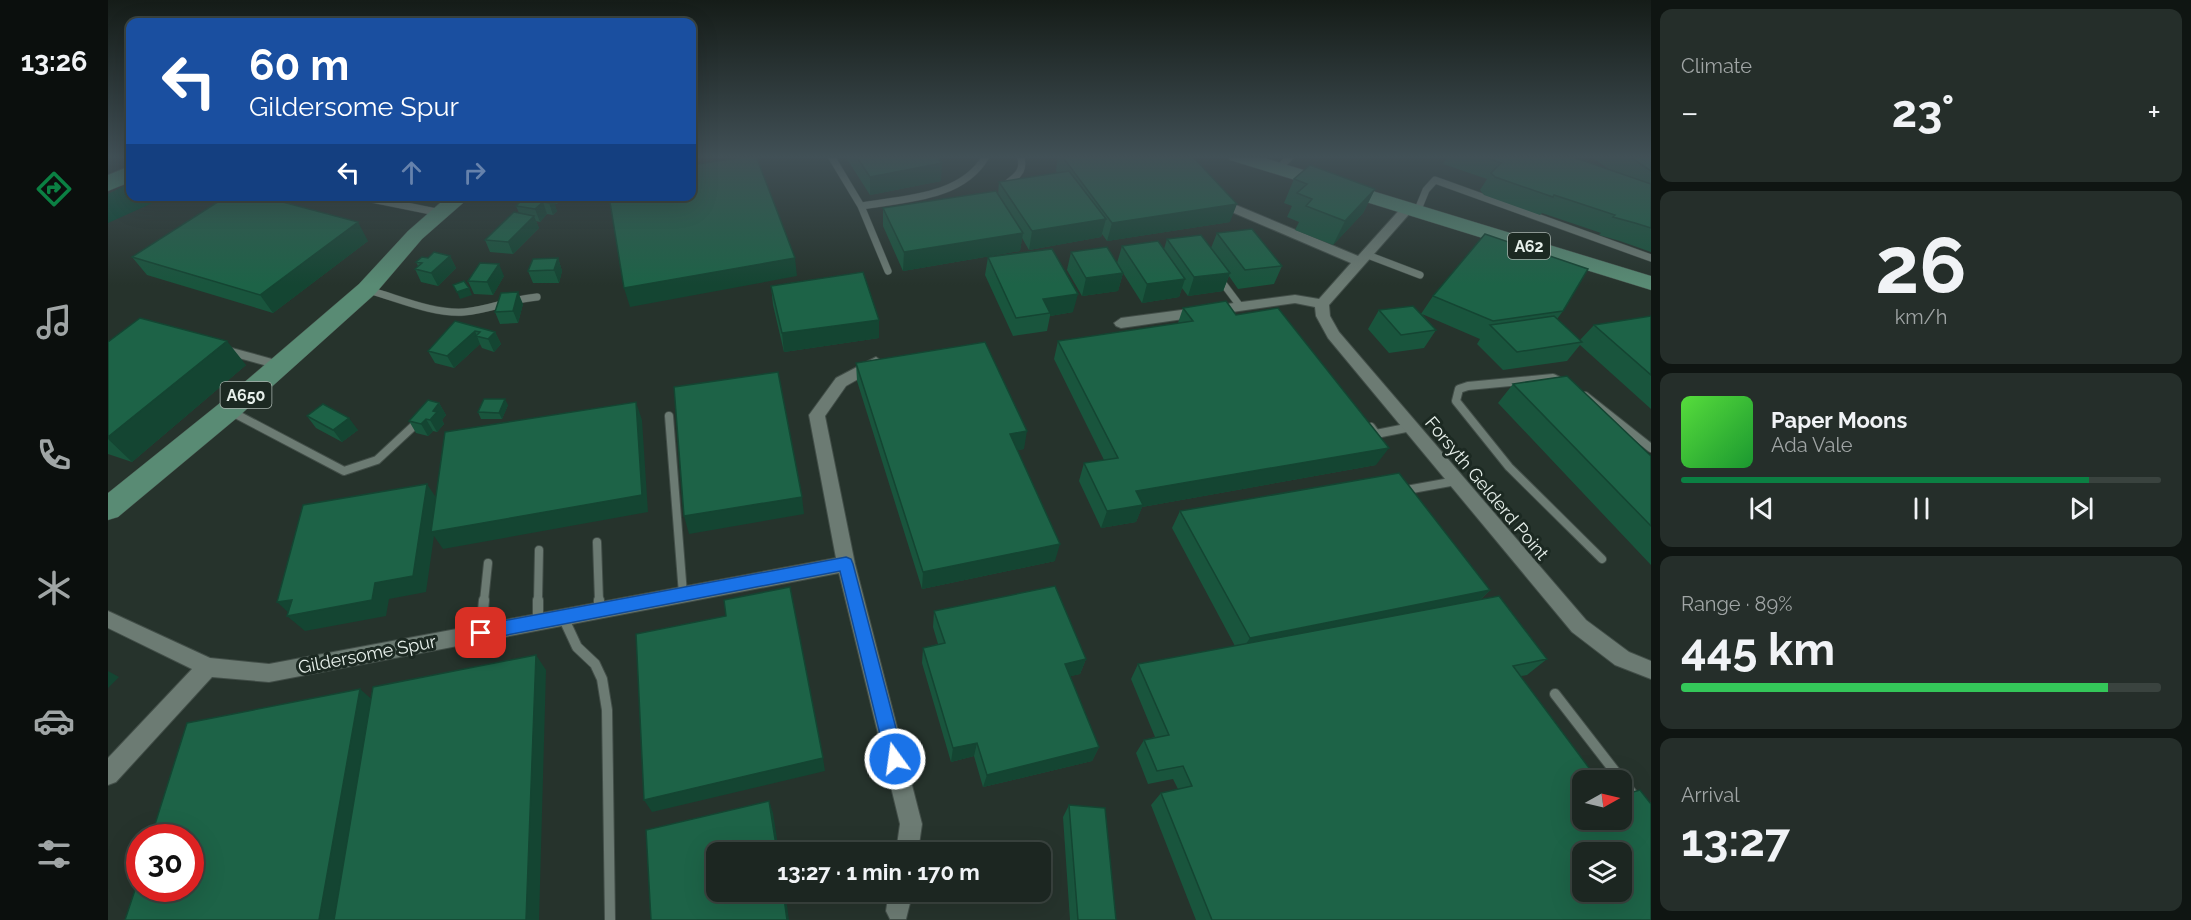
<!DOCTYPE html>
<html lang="en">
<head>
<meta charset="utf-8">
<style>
  body { margin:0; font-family:Raleway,sans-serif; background:#252e2a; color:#f1f3f6; height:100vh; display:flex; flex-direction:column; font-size:22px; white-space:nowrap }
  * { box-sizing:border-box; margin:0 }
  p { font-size:20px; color:#a0a5a5 }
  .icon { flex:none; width:33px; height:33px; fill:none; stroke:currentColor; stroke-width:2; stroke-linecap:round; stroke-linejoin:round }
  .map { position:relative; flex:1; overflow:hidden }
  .drawer { display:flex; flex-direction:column; gap:9px; padding:9px; background:#0f1512; width:540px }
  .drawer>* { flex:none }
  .hud { position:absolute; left:18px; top:18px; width:570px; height:183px; border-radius:12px; box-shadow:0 6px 24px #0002,0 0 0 2px #3a433f; background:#1a4fa0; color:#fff; overflow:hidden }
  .needle { width:39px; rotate:82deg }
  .fabs { position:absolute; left:1464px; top:770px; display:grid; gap:12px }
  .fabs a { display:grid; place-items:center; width:60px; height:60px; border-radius:12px; background:#1c2621; box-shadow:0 6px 24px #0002,0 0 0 2px #3a433f; font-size:30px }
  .speed { position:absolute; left:18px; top:824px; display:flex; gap:12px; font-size:30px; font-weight:700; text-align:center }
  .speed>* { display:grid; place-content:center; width:78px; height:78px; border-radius:50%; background:#1c2621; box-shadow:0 6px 24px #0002,0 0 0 2px #3a433f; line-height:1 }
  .speed .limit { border:9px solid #d22; background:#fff; color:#111 }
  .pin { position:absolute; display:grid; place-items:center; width:51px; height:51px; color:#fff; margin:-26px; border-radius:12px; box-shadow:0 3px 9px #0006 }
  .me { position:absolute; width:66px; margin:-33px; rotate:346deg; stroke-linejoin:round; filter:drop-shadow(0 0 4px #0008) }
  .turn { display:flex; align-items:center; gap:21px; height:126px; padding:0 24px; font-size:27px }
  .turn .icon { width:78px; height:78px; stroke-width:2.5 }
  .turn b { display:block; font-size:42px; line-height:51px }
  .lanes { display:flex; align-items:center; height:57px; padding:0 24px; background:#0003; justify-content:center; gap:30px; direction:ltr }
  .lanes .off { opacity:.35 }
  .big { font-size:45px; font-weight:700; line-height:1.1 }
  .drawer .widget { flex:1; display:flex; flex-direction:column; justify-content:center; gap:9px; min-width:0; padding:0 21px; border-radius:12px; background:#252e2a }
  .drawer .dial { align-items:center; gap:0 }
  .dial b { font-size:78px; line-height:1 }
  .song { display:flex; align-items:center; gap:18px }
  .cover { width:72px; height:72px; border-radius:9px; background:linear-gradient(135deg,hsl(110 70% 55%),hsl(130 70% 35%)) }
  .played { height:6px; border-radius:3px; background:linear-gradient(90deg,#0b8043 85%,#3a433f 85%) }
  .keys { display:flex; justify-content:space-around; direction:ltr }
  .heat { display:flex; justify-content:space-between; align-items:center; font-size:33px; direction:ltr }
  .charge { height:9px; border-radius:4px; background:linear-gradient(90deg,#34c759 89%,#3a433f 0) }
  .trip { position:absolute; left:598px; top:842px; width:345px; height:60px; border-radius:12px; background:#1c2621; box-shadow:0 6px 24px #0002,0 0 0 2px #3a433f; font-weight:700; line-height:60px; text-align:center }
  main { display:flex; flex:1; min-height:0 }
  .menu { display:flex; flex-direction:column; width:108px; justify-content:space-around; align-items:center; background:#0b0f0d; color:#a0a5a5 }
  .menu .icon { width:42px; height:42px }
  .menu .active { color:#0b8043 }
  .menu b { font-size:27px; color:#f1f3f6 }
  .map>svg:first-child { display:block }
  .green { fill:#014830 }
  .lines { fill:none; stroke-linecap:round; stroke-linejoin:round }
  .lane-far2-casing { stroke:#424e48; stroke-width:8 }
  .lane-far1-casing { stroke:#424e48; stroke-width:10 }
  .lane-casing { stroke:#424e48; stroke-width:12 }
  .street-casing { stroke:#424e48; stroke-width:2 }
  .primary-casing { stroke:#424e48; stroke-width:1 }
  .highway-casing { stroke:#424e48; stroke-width:1 }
  .lane-far2 { stroke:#6c7b73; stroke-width:7 }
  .lane-far1 { stroke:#6c7b73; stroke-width:8 }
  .lane { stroke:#6c7b73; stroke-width:10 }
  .street { fill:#6c7b73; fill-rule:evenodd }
  .primary { fill:#598b74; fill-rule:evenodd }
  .highway { fill:#4c9574; fill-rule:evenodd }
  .wall { fill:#19553d }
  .shaded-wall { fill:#144532 }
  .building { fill:#1d6347; stroke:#144532; stroke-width:1.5; fill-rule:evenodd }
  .route { fill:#1a73e8; stroke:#114b97; stroke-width:1.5 }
  .labels { text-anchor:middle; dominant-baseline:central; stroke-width:6; stroke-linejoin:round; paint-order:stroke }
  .shield { fill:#1c2922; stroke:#a9b4ae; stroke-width:1.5 }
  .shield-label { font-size:16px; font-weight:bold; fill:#e6efea }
  .street-label { font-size:18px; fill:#e6efea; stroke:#1c2922 }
</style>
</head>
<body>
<main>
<nav class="menu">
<b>13:26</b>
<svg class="icon active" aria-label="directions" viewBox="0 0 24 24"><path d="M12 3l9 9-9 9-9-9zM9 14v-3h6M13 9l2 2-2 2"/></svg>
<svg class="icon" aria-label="music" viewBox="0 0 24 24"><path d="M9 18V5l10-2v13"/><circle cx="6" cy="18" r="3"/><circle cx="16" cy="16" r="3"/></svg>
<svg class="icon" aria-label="phone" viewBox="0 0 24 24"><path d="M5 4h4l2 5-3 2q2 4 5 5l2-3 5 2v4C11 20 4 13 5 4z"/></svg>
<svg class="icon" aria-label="climate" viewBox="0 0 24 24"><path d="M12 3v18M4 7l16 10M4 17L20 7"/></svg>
<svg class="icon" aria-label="car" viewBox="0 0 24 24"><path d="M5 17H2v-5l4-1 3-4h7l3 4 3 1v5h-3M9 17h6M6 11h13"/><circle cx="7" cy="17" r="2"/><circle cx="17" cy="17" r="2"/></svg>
<svg class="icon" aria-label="filters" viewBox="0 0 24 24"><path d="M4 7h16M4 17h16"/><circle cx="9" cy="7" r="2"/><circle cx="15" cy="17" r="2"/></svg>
</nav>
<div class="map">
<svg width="1543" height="920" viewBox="0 0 1543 920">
  <rect width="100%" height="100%" fill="#26332c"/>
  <path class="green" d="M22 183V196L58 197 0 223V194Z"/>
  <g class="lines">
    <g class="lane-far2-casing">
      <path id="lane-far2" d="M723 156 753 206C795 199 855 198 878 156
        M1169 170 1183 156
        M901 182C911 175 917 168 912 156
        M249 196 333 213
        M753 206 780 271
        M1309 212 1318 190 1327 180 1543 258
        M1257 254 1312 275
        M1111 278 1132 306
        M260 290C290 298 324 314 356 312 381 310 404 299 429 297
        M120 351 123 352"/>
    </g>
    <g class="lane-far1-casing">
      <path id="lane-far1" d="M120 351 171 365
        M1453 382 1445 378 1360 386 1351 389 1348 401 1401 467 1494 559
        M1477 396 1543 448
        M122 411 236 471 269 460 311 421
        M561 416 575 594
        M1263 427 1268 434 1303 427
        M1293 491 1348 481
        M489 542 491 601
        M376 601 380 563
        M430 601 431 550"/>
    </g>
    <g class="lane-casing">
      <path id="lane" d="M491 600V610
        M455 617 469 647 487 664 494 679 499 710 502 920
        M430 622V600
        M373 633 376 600
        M1447 694 1543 818"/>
    </g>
    <g class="street-casing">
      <path id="street" d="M1116 200 1250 256 1295 206H1303L1305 209 1303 212 1221 305 1222 316 1231 332 1478 620 1521 652 1543 661V679L1507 665 1464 632 1220 338 1208 316 1207 307 1187 303 1013 328 1008 326 1006 323 1013 318 1187 295 1211 299 1243 263 1112 207 1110 204Z
        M768 357 775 362 773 366 738 386 717 416 747 564 814 824 810 852H788L792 824 731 573 161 682 104 677 8 782 0 785V758L84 669 0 628V611L102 658 161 664 728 558 701 415 728 378Z
        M781 891H805L798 919H782L778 911Z"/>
    </g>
    <g class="primary-casing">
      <path id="primary" d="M1120 156H1150L1543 276V290L1122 160Z
        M340 196H363L314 239 267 294 130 417 10 517 0 520V493L112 403 251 284 300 231Z"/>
    </g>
    <g class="highway-casing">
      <path id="highway" d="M22 166V182L0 191V175Z"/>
    </g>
    <use href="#lane-far2" class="lane-far2"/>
    <use href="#lane-far1" class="lane-far1"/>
    <use href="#lane" class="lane"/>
    <use href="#street" class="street"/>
    <use href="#primary" class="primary"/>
    <use href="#highway" class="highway"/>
  </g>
  <path class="wall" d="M737 156H829L833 181 762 195Z
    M950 156H1084L1122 222 999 241 994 234 993 237 921 250 914 238 912 251 795 271 775 226V208L890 194 891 182 949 173 948 170Z
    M1313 156H1324L1321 159Z
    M1340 156H1462L1501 169 1481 156H1543V252L1512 241 1491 235 1493 233 1434 213 1432 215 1376 195 1372 190 1379 179 1335 164Z
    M1186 179 1267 189 1255 213 1225 245 1187 230 1191 222 1179 217 1184 206 1176 203Z
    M418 196H457L449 204 446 203 449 211 445 215 439 214 432 222 428 221 431 228 405 254 382 252 377 240 411 213 408 206Z
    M1109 233 1174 266 1166 284 1130 289 1121 276 1115 291 1080 296 1074 288 1071 297 1034 303 1015 273 1010 291 974 296 959 270 963 252 1009 263 1014 246 1056 249 1059 239 1103 248Z
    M260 241 165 313 39 275 24 257Z
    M342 256 348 268 330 286 313 282 307 269 310 266 308 262 320 258Z
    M880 257 965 312 942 316 939 331 905 336 877 275Z
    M450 258 454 271 451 283H425L420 271Z
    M396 276 385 295 366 294 360 281Z
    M663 286 771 338 676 352 665 305Z
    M1325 296 1455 311 1449 319 1472 340 1486 325 1543 316V409L1472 345 1459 361 1395 370 1369 344 1372 339 1314 314 1328 330 1316 348 1281 353 1260 329 1271 310 1313 314Z
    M415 304 410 323 392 324 387 312Z
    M1075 308 1128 315 1268 465 1034 507 1028 522 993 528 971 481 976 463 996 460 946 359 950 341 1070 323Z
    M347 321 387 332 393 344 386 352 374 348 372 344 346 368 327 363 320 351Z
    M0 342 138 365 24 462 0 454Z
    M748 363 916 449 909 450 947 561 814 589 749 381Z
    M1405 384 1543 456V565L1390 403Z
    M331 403 338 415 334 420 336 424 329 432 325 431 320 436 308 433 301 421Z
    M400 405 394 419H373L370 412Z
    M199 416 250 430 234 442 208 428Z
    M1072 511 1382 590 1372 600 1439 659 1419 675 1413 676 1543 920H1088L1043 805 1053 793 1070 789 1065 779 1040 784 1028 753 1036 740 1047 737 1023 679 1030 664 1127 646 1064 528Z
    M826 611 978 659 972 674 962 676 991 747 984 761 875 787 866 756 843 762 814 663 815 648 830 644 825 627Z
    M961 805 1008 920H962L955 817Z"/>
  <path class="shaded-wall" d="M834 163 833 181 762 195V177Z
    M1267 189 1255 213 1225 245 1237 221Z
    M447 196H457L449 204Z
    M445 199 449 211 445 215 441 203Z
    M435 202 439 214 432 222 427 209Z
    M1129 204 1122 222 999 241 1004 223Z
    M426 216 431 228 405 254 400 242Z
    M998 219 993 237 921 250 924 231Z
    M250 222 260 241 165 313 152 295Z
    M915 233 912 251 795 271 796 252Z
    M342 256 348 268 330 286 323 273Z
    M450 258 454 271 451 283 446 270Z
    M687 258 689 276 522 307 516 288Z
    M391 264 396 276 385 295 379 282Z
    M1015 273 1010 291 974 296 978 278Z
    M1122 273 1115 291 1080 296 1086 277Z
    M1077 279 1071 297 1034 303 1039 284Z
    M361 288 364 295 352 299 349 292Z
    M410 292 415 304 410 323 405 311Z
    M970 294 965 312 942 316V313L935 299Z
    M771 320V338L676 352 674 333Z
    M367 331 372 344 346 368 339 356Z
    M387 332 393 344 386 352 380 339Z
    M119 341 138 365 24 462 0 439V437Z
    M397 399 400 405 394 419 391 413Z
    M528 402 534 420 540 512 335 549 326 536 318 592 281 599 278 616 197 631 179 616 183 615 169 602 267 583 319 484 331 502Z
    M331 403 338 415 334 420 336 424 329 432 322 420 325 411Z
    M241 418 250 430 234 442 225 430Z
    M318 419 325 431 320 436 313 424Z
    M919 431 916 449 899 452 902 434Z
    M1281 448 1268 465 1034 507 1028 522 993 528 999 511 1028 491Z
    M694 497 696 514 581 534 576 516Z
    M952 544 947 561 814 589 815 572Z
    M1382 590 1365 606 1131 654 1142 638Z
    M428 655 438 670 431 920H418Z
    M978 659 972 674 951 679 957 664Z
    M0 671 11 677 0 688Z
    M252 689 268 703 233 920H211Z
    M869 743 866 756 843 762 845 748Z
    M991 747 984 761 875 787 879 775Z
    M715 758 717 771 544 812 536 800Z
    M661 801 665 813 671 852H669Z
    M675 891H677L681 920H679Z"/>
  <path class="building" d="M642 156H648L687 258 516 288 501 196H584V165Z
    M748 156H829L834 163 762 177Z
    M954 156H1084L1129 204 1004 223Z
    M1374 156H1462L1543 184V228L1527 223 1505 217 1507 215 1446 195 1445 197 1387 177 1383 173 1393 163Z
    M1521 156H1543V171Z
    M1202 165 1267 189 1237 221 1198 206 1204 199 1189 193 1199 184 1186 179Z
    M961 171 998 219 924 231 891 182Z
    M888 191 915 233 796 252 775 208Z
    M119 196H152L250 222 152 295 24 257Z
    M418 196H433L445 199 441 203 435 202 427 209 408 206Z
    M406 212 426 216 400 242 377 240Z
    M1144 229 1174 266 1137 270 1109 233Z
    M1377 234 1480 269 1455 311 1385 321 1325 296Z
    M1093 235 1122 273 1086 277 1059 239Z
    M1050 241 1077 279 1039 284 1014 246Z
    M999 247 1015 273 978 278 963 252Z
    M944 249 970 294 935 299 942 313 908 318 880 257Z
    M326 252 342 256 323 273 307 269 314 263 308 262 314 257 320 258Z
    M450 258 446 270 420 271 425 259Z
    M372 263 391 264 379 282 360 281Z
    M755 272 771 320 674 333 663 286Z
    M356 281 361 288 349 292 345 285Z
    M410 292 405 311 387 312 393 293Z
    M1118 301 1128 315 1170 308 1281 448 1028 491 1035 505 999 511 976 463 1010 458 950 341 1085 321 1075 308Z
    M1305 306 1328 330 1293 335 1271 310Z
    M1446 316 1474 342 1409 352 1382 325Z
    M1543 316V375L1486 325Z
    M32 318 119 341 0 437V342Z
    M347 321 387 332 380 339 368 336 372 332 367 331 339 356 320 351Z
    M877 342 919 431 902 434 952 544 815 572 748 363Z
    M670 372 694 497 576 516 566 387Z
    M1459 376 1543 456V526L1405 384Z
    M376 399H397L391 413 370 412Z
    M320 400 331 403 325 411 329 412 322 420 318 419 313 424 301 421Z
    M528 402 534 495 323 532 337 432Z
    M215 404 241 418 225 430 199 416Z
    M1291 473 1382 590 1142 638 1072 511Z
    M319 484 305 576 267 583 264 600 179 616 184 600 169 602 195 505Z
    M947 586 978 659 957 664 991 747 879 775 869 743 845 748 815 648 837 643 826 611Z
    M682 587 715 758 536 800 528 634 618 616 616 600Z
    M1391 596 1439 659 1405 666 1490 780H1474V819H1514V795L1532 790 1543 804V920H1104L1053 793 1084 786 1075 766 1049 771 1036 740 1061 735 1030 664ZM1474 852H1514V891H1474Z
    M428 655 418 920H226L265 687Z
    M252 689 211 920H17L32 875V888H82V837H43L79 723Z
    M661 801 669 852H609V891H675L679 920H543L538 830Z
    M961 805 997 808 1008 920H970Z"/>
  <linearGradient id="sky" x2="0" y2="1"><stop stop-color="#151c18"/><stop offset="0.55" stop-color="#415056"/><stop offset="1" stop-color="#415056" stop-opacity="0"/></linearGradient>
  <rect width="1543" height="285" fill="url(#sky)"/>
  <path class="route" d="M738 557 743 559 745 564 796 759 793 765 787 768 780 765 778 759 732 571 373 640 368 638 365 633 368 627 373 625Z"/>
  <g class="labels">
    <g class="shield">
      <rect x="1400" y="233" width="42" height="26" rx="4.5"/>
      <rect x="112.5" y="382" width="51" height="26" rx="4.5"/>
    </g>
    <g class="shield-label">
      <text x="1421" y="246">A62</text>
      <text x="138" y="395">A650</text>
    </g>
    <g class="street-label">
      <text transform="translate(1379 488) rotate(50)">Forsyth Gelderd Point</text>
      <text transform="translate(259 654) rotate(-11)">Gildersome Spur</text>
    </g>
  </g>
</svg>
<div class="fabs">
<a><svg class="needle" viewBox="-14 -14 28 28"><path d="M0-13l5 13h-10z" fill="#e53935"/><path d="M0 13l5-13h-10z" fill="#a0a5a5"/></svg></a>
<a><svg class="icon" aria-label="layers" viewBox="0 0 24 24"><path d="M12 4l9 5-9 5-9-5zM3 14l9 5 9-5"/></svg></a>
</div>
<div class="speed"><div class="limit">30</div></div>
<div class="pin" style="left:373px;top:633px;background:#d93025"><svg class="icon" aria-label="arrive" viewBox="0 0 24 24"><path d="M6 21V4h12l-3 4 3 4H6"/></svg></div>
<svg class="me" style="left:787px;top:759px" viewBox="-20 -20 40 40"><circle r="17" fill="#1a73e8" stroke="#fff" stroke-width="3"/><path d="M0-11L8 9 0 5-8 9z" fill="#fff"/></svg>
<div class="trip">13:27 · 1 min · 170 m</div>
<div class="hud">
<div class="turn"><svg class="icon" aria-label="left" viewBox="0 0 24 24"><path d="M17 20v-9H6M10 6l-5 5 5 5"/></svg><div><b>60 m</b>Gildersome Spur</div></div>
<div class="lanes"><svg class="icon" aria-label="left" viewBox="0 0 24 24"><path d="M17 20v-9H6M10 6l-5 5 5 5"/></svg><svg class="icon off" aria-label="ahead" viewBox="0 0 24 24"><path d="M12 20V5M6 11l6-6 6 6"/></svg><svg class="icon off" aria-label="right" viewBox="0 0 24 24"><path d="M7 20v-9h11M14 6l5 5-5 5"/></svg></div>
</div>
</div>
<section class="drawer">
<div class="widget"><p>Climate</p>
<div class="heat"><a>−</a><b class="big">23°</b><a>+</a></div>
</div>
<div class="widget dial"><b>26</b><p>km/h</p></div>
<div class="widget">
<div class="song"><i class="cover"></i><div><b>Paper Moons</b><p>Ada Vale</p></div></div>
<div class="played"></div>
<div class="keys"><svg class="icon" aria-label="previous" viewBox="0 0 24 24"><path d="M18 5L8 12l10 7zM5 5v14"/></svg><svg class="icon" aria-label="pause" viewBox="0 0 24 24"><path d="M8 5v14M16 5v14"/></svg><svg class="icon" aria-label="next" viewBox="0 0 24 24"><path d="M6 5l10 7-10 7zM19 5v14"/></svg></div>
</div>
<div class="widget"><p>Range · 89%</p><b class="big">445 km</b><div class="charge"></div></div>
<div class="widget"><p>Arrival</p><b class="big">13:27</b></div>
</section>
</main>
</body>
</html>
